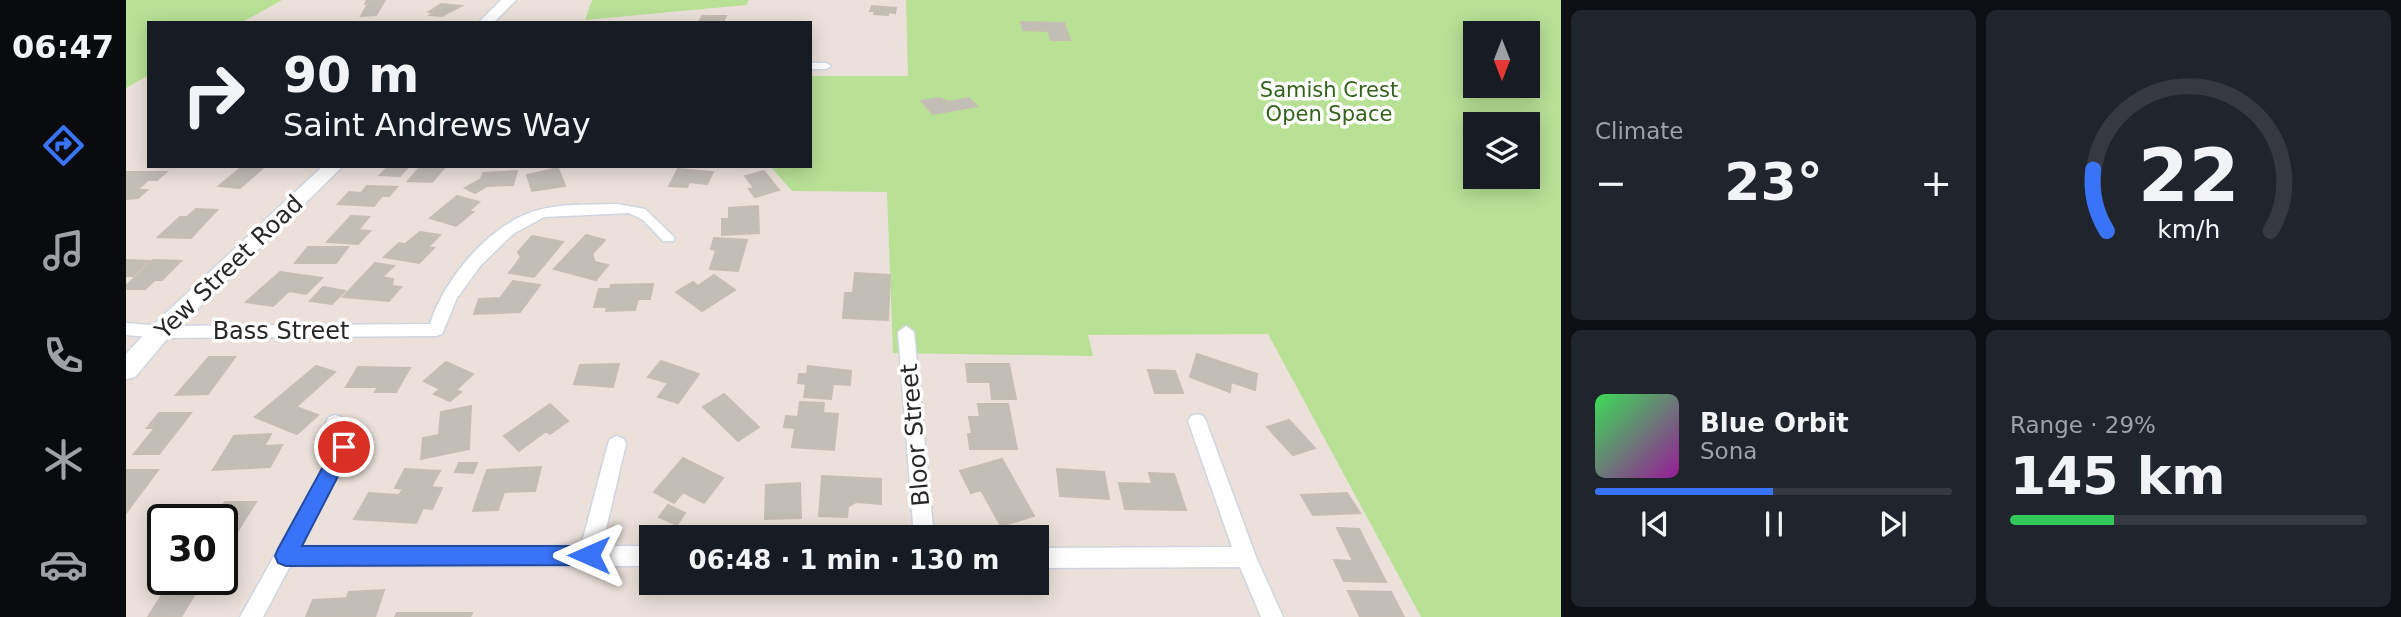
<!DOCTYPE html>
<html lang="en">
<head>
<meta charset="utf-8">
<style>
  body { margin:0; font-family:"DejaVu Sans",sans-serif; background:#20242c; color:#f1f3f6; height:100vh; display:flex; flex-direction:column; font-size:26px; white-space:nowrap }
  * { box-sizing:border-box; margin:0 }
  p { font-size:23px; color:#9ea1a6 }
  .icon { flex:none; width:38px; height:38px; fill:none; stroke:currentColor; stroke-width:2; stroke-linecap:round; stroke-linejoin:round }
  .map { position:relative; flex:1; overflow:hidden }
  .sheet { display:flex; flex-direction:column; gap:10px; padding:10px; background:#0d0f14; width:840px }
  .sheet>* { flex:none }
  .banner { position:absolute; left:21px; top:21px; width:665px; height:147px; border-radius:0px; box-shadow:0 4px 18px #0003; background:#171b24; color:#f1f3f6; overflow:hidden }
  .needle { width:46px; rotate:180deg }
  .controls { position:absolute; left:1337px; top:21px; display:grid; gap:14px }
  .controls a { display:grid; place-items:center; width:77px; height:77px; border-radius:0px; background:#171b24; box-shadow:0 4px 18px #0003; font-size:35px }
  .speed { position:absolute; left:21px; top:504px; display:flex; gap:14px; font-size:35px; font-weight:700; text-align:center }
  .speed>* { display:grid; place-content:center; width:91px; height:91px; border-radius:50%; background:#171b24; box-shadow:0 4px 18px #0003; line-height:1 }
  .speed .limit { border:4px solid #111; border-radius:10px; background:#fff; color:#111 }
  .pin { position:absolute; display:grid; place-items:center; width:60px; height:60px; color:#fff; margin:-30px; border:4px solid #fff; border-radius:50%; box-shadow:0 2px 7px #0007 }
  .me { position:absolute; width:77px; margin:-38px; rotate:270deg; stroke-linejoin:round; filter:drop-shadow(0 0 5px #0008) }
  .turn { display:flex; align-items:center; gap:24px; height:147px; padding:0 21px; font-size:32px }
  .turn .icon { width:91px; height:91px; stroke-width:2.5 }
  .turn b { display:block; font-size:49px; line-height:60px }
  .big { font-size:52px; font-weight:700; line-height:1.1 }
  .sheet .card { flex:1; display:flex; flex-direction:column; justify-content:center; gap:10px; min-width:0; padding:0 24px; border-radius:10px; background:#20242c }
  .sheet .dial { align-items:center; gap:0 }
  .dial svg { height:182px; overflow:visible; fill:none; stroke:#363941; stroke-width:7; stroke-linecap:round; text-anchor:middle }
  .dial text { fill:#f1f3f6; stroke:none }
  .song { display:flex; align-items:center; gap:21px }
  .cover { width:84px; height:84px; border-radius:10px; background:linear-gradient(135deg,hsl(130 70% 55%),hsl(300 70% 35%)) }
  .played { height:7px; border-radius:4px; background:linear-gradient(90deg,#3973f8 50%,#363941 50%) }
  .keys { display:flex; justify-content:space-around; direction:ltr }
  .heat { display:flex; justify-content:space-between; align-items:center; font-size:38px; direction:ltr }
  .charge { height:10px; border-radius:5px; background:linear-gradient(90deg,#34c759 29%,#363941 0) }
  .sheet .tiles { flex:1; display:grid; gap:10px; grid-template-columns:repeat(2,1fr) }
  .trip { position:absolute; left:513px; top:525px; width:410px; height:70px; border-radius:0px; background:#171b24; box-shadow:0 4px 18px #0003; font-weight:700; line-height:70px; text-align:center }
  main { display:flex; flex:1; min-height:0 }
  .dock { display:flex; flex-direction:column; width:126px; justify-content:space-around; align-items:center; background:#090b0e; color:#9ea1a6 }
  .dock .icon { width:49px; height:49px }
  .dock .current { color:#3973f8 }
  .dock b { font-size:32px; color:#f1f3f6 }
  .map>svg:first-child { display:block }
  .green { fill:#b8e196; fill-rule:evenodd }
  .building { fill:#c2bdb5; stroke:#c6bdb4; stroke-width:2 }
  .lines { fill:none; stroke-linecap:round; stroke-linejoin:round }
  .street-casing { stroke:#cfd5e1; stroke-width:3 }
  .secondary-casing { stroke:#cfd5e1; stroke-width:3 }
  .street { fill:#fff; fill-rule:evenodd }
  .secondary { fill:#fff; fill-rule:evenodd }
  .route { fill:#3973f8; stroke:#254ba1; stroke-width:2 }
  .labels { text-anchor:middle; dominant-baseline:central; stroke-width:7; stroke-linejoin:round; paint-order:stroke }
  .far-park-label { font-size:21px; fill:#31641a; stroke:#fff }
  .street-label { font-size:24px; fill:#282828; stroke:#fff }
</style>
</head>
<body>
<main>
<nav class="dock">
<b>06:47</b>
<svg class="icon current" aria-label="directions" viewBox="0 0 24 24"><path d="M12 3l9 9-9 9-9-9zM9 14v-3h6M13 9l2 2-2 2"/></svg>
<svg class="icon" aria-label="music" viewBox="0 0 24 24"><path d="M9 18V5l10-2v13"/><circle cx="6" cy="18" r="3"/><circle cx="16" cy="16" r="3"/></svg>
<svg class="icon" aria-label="phone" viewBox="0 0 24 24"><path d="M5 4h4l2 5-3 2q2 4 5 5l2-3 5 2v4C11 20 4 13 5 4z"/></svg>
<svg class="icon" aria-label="climate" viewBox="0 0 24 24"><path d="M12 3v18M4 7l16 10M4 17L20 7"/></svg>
<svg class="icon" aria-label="car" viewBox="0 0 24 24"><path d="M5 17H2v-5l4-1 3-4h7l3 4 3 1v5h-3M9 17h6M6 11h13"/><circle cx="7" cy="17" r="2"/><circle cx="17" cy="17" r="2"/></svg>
</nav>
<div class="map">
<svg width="1435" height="617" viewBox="0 0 1435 617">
  <rect width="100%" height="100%" fill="#ebe1da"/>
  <path class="green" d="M0 0H156L115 23H23V75L0 88Z
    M466 0H623L620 5 459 20Z
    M780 0H1435V617H1295L1142 334 962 335 967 356 767 353 761 192 666 191 644 166H684V76H782ZM1349 33H1402V86H1349ZM1349 124H1402V177H1349Z"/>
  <path class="building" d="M241 0H259L250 15 235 16 242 4H239Z
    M315 4 335 6 316 16 304 15 307 13 303 12Z
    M746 6 770 8 769 13 763 12 762 15 748 14 749 11H744Z
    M576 16H600L597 22H573Z
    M895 22 938 23 944 40H925L922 31 897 30Z
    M813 98 823 102 843 98 851 106 807 114 795 101Z
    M117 166H139L114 188 93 186Z
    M263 166H283L274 176 254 175Z
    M295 166 318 168 306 182 282 181Z
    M432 168 439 186 406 191 401 175Z
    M552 169 587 172 581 184 563 182 561 187 543 186Z
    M391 171 387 185 361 186 349 193 339 188 355 179 357 173Z
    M638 171 653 190 629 197 623 189 628 188 619 176Z
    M0 172H40L31 180H22L11 190H21L12 198 0 199Z
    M241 186 271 187 263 196H256L248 206 212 204 223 192 235 193Z
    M331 196 353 202 343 211 347 212 330 226 304 218Z
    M632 206 633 233 596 235V219H603V208Z
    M70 209 91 210 65 238 32 237 54 217H61Z
    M225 216 243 217 232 230 244 231 232 244 201 242Z
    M294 232 314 235 302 247 308 248 293 263 258 257 273 243 279 244Z
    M460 235 479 240 466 254 469 262 482 265 470 280 428 269Z
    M406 236 437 242 408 277 383 273 395 257 392 252Z
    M588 238 621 240 612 271 584 269 590 250 585 249Z
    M182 247H222L210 263H169Z
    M0 260 23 261 7 276H0Z
    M27 260 55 261 36 280H29L19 289H0V286Z
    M249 263 268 266 256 277 267 279 266 286 275 287 263 301 217 297Z
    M154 272 196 278 180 294 163 291 147 306 120 302Z
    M729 273 764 275 762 320 717 318 719 293H727Z
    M588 275 609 290 576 311 550 292 567 282 572 286Z
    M387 281 414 285 394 312 348 314 353 299 374 298Z
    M527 284 524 299H512L509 310 480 311 481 307H468L473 289H484L485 285Z
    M197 287 219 291 206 304 184 301Z
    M1071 354 1131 374 1129 390 1105 382 1104 392 1064 377Z
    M83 357H109L82 394 50 395Z
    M535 361 573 374 552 403 532 397 542 383 522 377Z
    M320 362 347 374 330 390 335 392 324 401 308 394 314 389 298 381Z
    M493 364 487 387 448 384 454 365Z
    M840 364H883L890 399H866L864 382H842Z
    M190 366 209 372 170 407 192 415 171 434 129 417Z
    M682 366 725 371 724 385 707 384 705 399 678 397 680 384 672 383 673 374H681Z
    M232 367 284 368 270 392H249L252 387H220Z
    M1022 370 1049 371 1057 393H1029Z
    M598 394 633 427 612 441 577 407Z
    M674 402 698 403 697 413 712 414 708 450 666 447 669 428 658 427 660 416 672 417Z
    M424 404 442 421 424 434 420 431 393 451 378 436Z
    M852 404H882L891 449H844L842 434H846L843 417H854Z
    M345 406 343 449 295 459 297 438 313 435 315 412Z
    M33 413H65L33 454H8L29 428H21Z
    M1163 420 1189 448 1167 455 1141 427Z
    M145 434 138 446 156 445 144 467 87 470 108 436Z
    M557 458 597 478 578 503 557 492 548 503 528 492Z
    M876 459 908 516 875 526 855 490 845 493 834 471Z
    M333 463H351L347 473 329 472Z
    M415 467 409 491 378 492 372 510 347 511 361 470Z
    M279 469 314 471 305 487 316 488 306 509 297 508 290 523 228 519 243 493 273 495 277 489 269 488Z
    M931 469 978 472 983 499 934 496Z
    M0 470H32L0 513Z
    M1023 473 1048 474 1060 510 999 509 993 483 1026 484Z
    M696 476 755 479V504L730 502 722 507 721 517 693 516Z
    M674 483 675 518 639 519 640 485Z
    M1221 493 1234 513 1187 515 1175 495Z
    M99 502H130L102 546H96V520H87Z
    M542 505 559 513 551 525 533 517Z
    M1211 528 1233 529 1260 582 1218 581 1208 560 1227 561Z
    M46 579H78L55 617H22Z
    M258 590 249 617H213L223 592Z
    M1222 591 1265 592 1278 617H1234Z
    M221 598 213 617H180L187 600Z
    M271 613H346L344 617H269Z"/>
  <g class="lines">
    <g class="street-casing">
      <path id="street" d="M684 63H700L705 66 700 69H684Z
        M491 204 519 209 549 238 547 241H537L517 220 503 213 418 217 387 234 355 265 331 298 316 334 310 336 34 338 0 335V323L34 326 304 324C318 279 363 225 409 211 434 203 465 205 491 204Z
        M780 326 788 332 808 537H788L772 332Z
        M1071 414 1077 416 1080 421 1130 557 1157 617H1135L1114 567 910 568V548L1106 547 1062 421 1065 416Z
        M209 415 215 417 227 447 175 546H455L482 444 484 439 491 436 498 439 500 444 476 546H525V566H164L137 617H114L209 447 200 422 203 417Z"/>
    </g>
    <g class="secondary-casing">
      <path id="secondary" d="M375 0H390L367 23H352Z
        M197 166H217L42 338 9 377 0 379V354L26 326Z"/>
    </g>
    <use href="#street" class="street"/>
    <use href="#secondary" class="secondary"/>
  </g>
  <path class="route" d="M218 439 224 441 227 447 176 546H463L470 549 473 555 470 562 463 565 160 566 152 563 149 556 152 549 211 441Z"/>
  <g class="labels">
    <g class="far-park-label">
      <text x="1203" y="90">Samish Crest<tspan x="1203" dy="24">Open Space</tspan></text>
    </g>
    <g class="street-label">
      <text transform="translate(103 267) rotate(-44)">Yew Street Road</text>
      <text x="155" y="331">Bass Street</text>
      <text transform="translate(789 435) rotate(-95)">Bloor Street</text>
    </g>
  </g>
</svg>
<div class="controls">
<a><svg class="needle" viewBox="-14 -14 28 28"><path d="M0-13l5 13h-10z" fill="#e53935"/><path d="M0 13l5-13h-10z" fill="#9ea1a6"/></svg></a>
<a><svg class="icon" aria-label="layers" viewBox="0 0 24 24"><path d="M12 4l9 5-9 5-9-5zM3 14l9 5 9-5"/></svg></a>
</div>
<div class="speed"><div class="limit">30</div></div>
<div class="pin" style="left:218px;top:447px;background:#d93025"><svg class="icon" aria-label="arrive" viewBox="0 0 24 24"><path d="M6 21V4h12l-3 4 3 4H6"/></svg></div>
<svg class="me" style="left:463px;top:555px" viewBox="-20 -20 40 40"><path d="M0-17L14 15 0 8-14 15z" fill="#3973f8" stroke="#fff" stroke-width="4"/></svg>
<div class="trip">06:48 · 1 min · 130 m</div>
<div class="banner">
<div class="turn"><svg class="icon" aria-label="right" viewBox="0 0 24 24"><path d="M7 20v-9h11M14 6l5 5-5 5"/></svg><div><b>90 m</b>Saint Andrews Way</div></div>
</div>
</div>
<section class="sheet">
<div class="tiles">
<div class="card"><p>Climate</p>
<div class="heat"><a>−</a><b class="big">23°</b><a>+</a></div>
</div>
<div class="card dial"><svg viewBox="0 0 100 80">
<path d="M14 69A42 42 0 1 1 86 69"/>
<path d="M14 69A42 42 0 0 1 8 42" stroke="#3973f8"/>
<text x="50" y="56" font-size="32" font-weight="700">22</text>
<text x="50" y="72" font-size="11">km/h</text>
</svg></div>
<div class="card">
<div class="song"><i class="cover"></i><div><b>Blue Orbit</b><p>Sona</p></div></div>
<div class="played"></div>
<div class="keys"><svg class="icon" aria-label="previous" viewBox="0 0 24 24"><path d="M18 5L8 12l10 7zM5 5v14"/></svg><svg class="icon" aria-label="pause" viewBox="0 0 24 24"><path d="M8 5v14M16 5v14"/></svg><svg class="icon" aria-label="next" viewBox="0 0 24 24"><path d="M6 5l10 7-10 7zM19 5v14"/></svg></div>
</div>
<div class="card"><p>Range · 29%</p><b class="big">145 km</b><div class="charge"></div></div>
</div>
</section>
</main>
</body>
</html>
